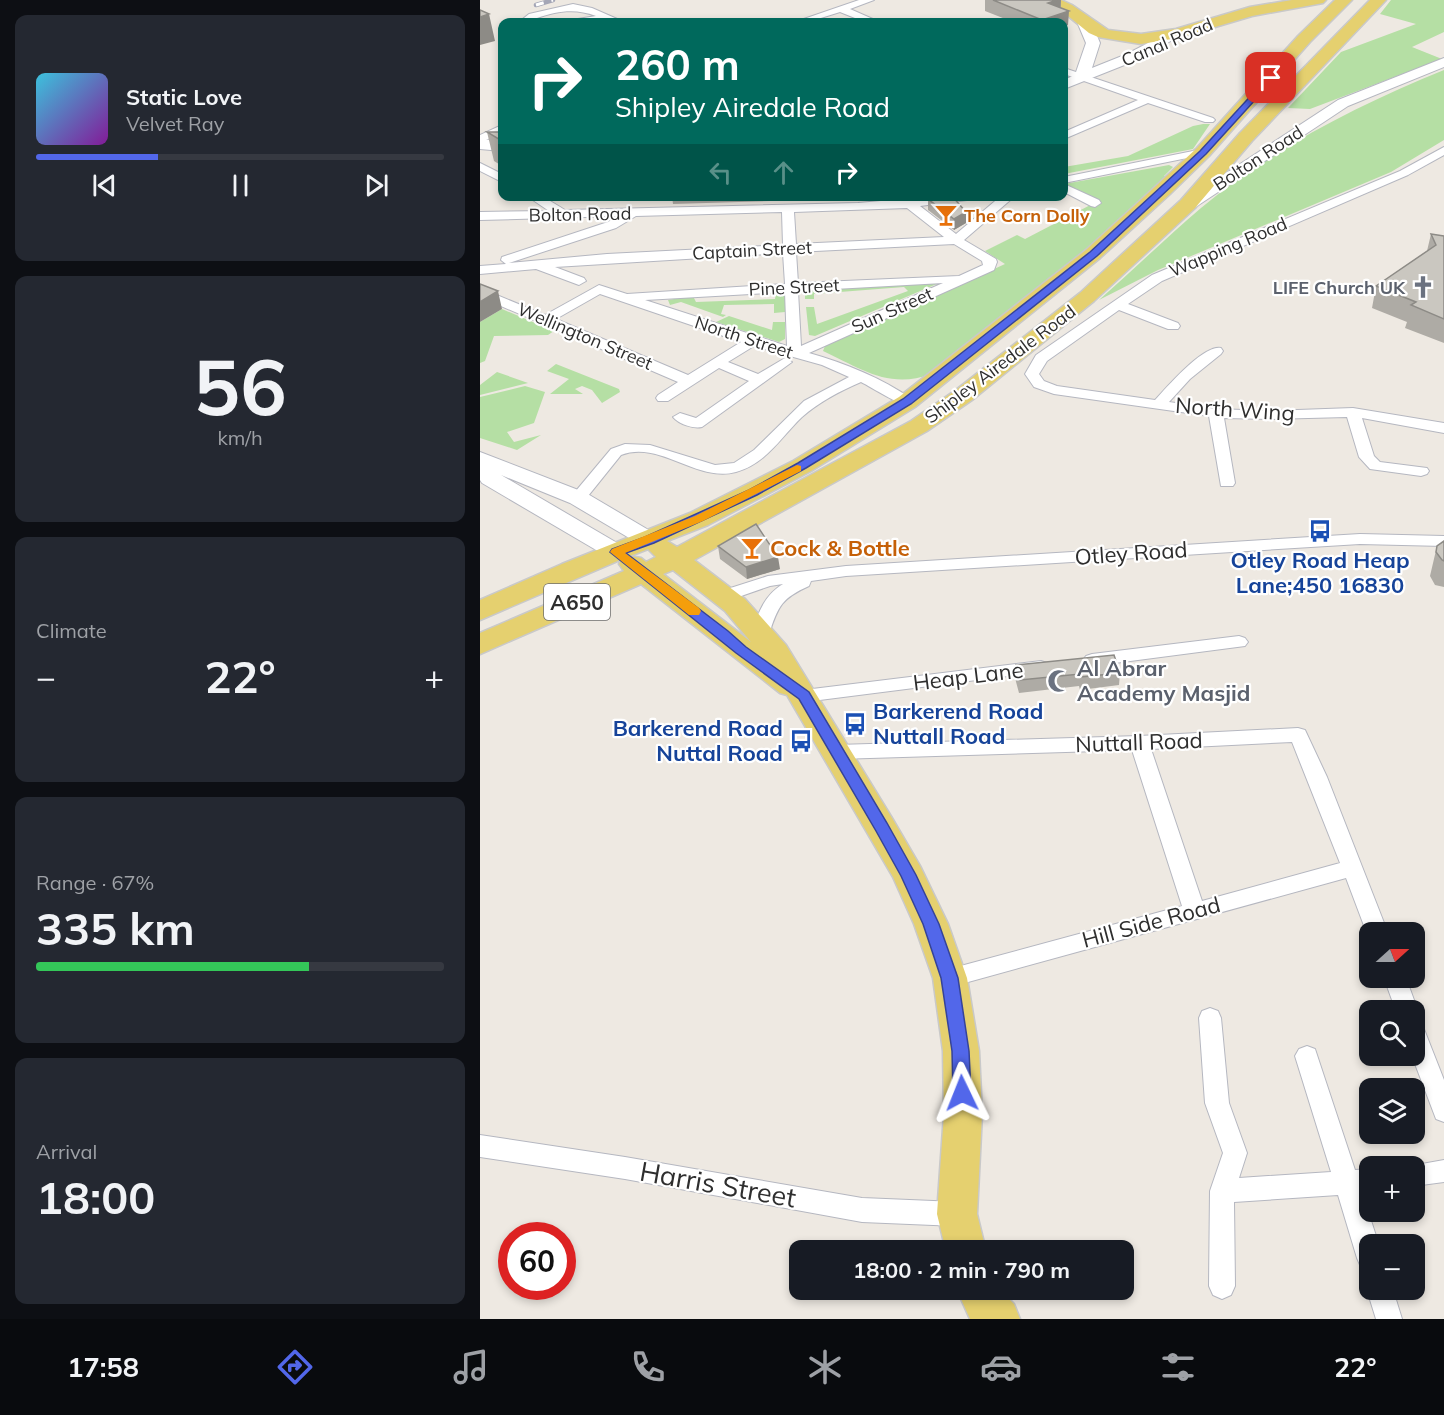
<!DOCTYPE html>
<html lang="en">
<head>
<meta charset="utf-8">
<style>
  body { margin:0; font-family:Mulish,sans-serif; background:#242831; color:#f1f3f6; height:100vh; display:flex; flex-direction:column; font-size:22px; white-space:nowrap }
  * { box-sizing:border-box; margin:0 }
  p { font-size:20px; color:#9ea1a6 }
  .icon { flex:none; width:33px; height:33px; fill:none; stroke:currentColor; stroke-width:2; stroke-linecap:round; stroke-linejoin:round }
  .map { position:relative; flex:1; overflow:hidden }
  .drawer { display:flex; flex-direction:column; gap:15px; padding:15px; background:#0d0f14; width:480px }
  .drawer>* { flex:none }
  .guide { position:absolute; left:18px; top:18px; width:570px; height:183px; border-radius:12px; box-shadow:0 3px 9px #0003; background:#00695c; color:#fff; overflow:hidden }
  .needle { width:39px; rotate:69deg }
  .buttons { position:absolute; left:879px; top:922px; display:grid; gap:12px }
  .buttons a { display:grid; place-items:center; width:66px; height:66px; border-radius:12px; background:#171b24; box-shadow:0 3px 9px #0003; font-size:30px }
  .speed { position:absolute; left:18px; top:1222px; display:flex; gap:12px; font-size:30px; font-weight:700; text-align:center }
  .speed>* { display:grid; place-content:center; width:78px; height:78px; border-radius:50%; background:#171b24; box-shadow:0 3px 9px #0003; line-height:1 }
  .speed .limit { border:9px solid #d22; background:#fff; color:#111 }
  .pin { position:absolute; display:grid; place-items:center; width:51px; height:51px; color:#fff; margin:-26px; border-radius:12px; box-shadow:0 3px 9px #0006 }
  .me { position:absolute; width:66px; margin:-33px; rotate:358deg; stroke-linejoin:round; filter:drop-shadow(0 0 4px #0008) }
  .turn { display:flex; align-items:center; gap:21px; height:126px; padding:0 18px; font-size:27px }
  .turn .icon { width:78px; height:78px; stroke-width:2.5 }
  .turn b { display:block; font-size:42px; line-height:51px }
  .lanes { display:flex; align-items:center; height:57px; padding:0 18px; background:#0003; justify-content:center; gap:30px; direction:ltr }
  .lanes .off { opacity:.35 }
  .big { font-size:45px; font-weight:700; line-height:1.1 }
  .drawer .widget { flex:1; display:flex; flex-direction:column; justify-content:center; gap:9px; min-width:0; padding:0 21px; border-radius:12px; background:#242831 }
  .drawer .dial { align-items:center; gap:0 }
  .dial b { font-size:78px; line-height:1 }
  .song { display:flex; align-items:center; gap:18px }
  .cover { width:72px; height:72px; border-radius:9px; background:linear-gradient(135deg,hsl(190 70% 55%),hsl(290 70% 35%)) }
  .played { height:6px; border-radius:3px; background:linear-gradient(90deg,#5267ea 30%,#363941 30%) }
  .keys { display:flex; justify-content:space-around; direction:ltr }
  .heat { display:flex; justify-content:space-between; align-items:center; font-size:33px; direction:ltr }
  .charge { height:9px; border-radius:4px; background:linear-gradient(90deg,#34c759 67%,#363941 0) }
  .trip { position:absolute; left:309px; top:1240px; width:345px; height:60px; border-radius:12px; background:#171b24; box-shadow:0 3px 9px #0003; font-weight:700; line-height:60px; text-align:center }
  .tab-bar { display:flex; height:96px; justify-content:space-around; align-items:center; background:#090b0e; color:#9ea1a6 }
  .tab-bar .icon { width:42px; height:42px }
  .tab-bar .active { color:#5267ea }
  .tab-bar b { font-size:27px; color:#f1f3f6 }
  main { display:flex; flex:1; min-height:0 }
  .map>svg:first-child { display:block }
  .green { fill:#b5dfa4 }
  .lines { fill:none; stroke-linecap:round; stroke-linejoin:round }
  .street-casing { stroke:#b5b7c0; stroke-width:2 }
  .secondary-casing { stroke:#b5b7c0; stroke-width:2 }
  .primary-casing { stroke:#c9c9c9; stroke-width:3 }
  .street { fill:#fff; fill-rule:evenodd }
  .secondary { fill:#fff; fill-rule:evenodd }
  .primary { fill:#e5d06f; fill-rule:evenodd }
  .rail-casing { stroke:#a4a6b6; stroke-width:4.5 }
  .rail { stroke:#fff; stroke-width:3; stroke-dasharray:8; stroke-linecap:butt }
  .wall { fill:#aeaba5 }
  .shaded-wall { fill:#8d8b86 }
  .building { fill:#cac7c0; stroke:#8d8b86; stroke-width:1.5 }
  .route { fill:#5267ea; stroke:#354398; stroke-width:1.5 }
  .slow { fill:#f59e0b }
  .labels { text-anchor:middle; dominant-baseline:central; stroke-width:4.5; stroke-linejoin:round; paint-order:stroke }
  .far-street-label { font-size:18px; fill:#2e2e2e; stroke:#fff }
  .far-food-label { font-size:18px; font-weight:bold; fill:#c56008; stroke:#fff; text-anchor:start }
  .far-worship-label { font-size:18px; font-weight:bold; fill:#5b616d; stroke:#fff; text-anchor:end }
  .shield { fill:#fff; stroke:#6d6d6d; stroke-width:1.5 }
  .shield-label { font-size:21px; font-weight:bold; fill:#2e2e2e }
  .street-label { font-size:22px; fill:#2e2e2e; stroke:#fff }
  .food-label { font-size:22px; font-weight:bold; fill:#c56008; stroke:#fff; text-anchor:start }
  .transit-label { font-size:22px; font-weight:bold; fill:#164399; stroke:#fff }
  .worship-label { font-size:22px; font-weight:bold; fill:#5b616d; stroke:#fff; text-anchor:start }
  .near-street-label { font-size:27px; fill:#2e2e2e; stroke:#fff }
</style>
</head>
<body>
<main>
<section class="drawer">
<div class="widget">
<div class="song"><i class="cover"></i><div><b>Static Love</b><p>Velvet Ray</p></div></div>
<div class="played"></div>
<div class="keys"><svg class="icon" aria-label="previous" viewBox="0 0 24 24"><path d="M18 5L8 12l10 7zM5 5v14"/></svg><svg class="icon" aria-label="pause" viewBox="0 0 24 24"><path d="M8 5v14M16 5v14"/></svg><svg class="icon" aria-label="next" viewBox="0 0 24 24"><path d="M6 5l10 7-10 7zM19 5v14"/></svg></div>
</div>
<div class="widget dial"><b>56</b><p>km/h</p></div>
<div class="widget"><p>Climate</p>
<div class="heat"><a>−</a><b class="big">22°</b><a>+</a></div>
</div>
<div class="widget"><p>Range · 67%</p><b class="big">335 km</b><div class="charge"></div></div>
<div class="widget"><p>Arrival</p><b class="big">18:00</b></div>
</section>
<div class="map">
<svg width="964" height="1319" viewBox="0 0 964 1319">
  <rect width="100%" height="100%" fill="#eee9e2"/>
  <path class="green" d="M911 0H964V32L932 47 962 59 830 109 808 108 861 52 936 24 900 14Z
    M964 70V140L911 172 678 270 619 300C653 270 686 238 721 208 793 148 878 105 964 70Z
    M723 124H730L713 149 584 174V167L648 156 713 126Z
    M689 165 693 167 684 176 686 177 645 219 451 374C409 390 380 368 343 351L345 346 525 264 505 251 537 235 545 239 618 201 584 184Z
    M454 282 459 283 335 336 329 335 326 307H334L337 324 428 291 424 287 334 294V299H325V289Z
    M306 291 305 312 294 313V304L244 305 241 314 246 315 243 317 201 302 190 305 188 300 213 296 216 302 295 299 296 292Z
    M22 309 74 331 68 335 14 336 5 361 0 363V322Z
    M249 316 292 330 293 322H305V339L299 342 293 340 236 322Z
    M76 364 139 389 140 392 122 403 112 390 102 386 95 389 103 394H70L89 379 67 371Z
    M17 372 48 383 0 395V385Z
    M45 386 65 392 54 423 27 432 34 442 61 435 37 450 0 438V397Z"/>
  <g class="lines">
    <g class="street-casing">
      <path id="street" d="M379 0H394L370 9 395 20 397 22H385L360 12 328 22H315Z
        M93 4 112 8 144 22H132L126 20 90 22 92 20 116 16C95 8 78 11 57 18 50 20 47 23 39 22L49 14Z
        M584 68 733 118 735 120 733 122H725L668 103 584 139V132L658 100 584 74Z
        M22 125V132L0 143V135Z
        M964 147V155L928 175 682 281 648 304 698 323 700 326 698 329H688L639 310 567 361 559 374 564 381 577 386 675 400C687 387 724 344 741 348L743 351 741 354 710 379 689 402 736 409 790 411 873 408 964 423V433L882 418 894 456 900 462 947 468 949 471 947 474 941 476 890 469 879 457 867 417 790 419 744 418 755 483 753 486H741L729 416 574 394 554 387 545 374 556 355 672 275 920 171Z
        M723 149 729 152 727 154 584 183V177Z
        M0 163 22 174V182L0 171Z
        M584 184 619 200 621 203 615 207 611 206 584 192Z
        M47 196H62L85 210 378 203 458 196H493L487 200 440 206 476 234 521 196H535L484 240 516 259 517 262 514 270 329 353C365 363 401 378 432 399L434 402 432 405C423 408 393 388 381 382 360 391 339 402 322 417 301 437 286 464 256 472 217 483 180 440 141 455L104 501 98 503 90 498 131 449 145 444 170 445 235 465 254 463 274 450 324 401 369 377 342 365 274 346 248 362 278 374 305 358 312 362 222 427C213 429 199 424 193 417L200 413 216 418 269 381 239 368 188 401H178L176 398 178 395 198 382 0 297V288L65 315 119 285 147 294 305 284 303 253 75 267 104 278 106 281 99 285 56 269 0 274V266L26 264 21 260 22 257 128 222 139 216 0 220V212L69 211ZM427 208 464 237 316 244 314 212ZM302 212 303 245 127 254 29 263 136 228 156 216ZM474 244 502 261 503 265 479 276 318 283 316 252ZM463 283 321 346 318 291ZM305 292 307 346 165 300ZM120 294 261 342 208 375 76 319Z
        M880 534 964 536V546L880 544 366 576 331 581 329 586C302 598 298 606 289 634L286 638H274L271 634C278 614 284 595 303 584L290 586 244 602 238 600 235 596 238 592 288 576 366 566Z
        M759 636 765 638 768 642 765 646 612 666 606 664 603 660 606 656 612 654Z
        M561 661 567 663 570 667 567 671 324 702 317 701 315 696 317 691 324 690Z
        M818 728 825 730 847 777 908 933H890L889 939 866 878 470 987 462 985 459 978 462 971 702 906 652 750 357 759 350 757 347 752 350 747 357 745 659 736ZM812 742 860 863 722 901 671 749Z
        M904 978H926L938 1011 935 1018 934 1011H916Z
        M730 1008 738 1011 741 1018 749 1103 767 1153 759 1178 851 1172 815 1056 819 1049 827 1046 835 1049 875 1170 890 1169V1193H882L899 1245H890V1270L881 1267 877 1258 858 1195 754 1202 755 1286 751 1295 742 1299 733 1295 729 1286 730 1191 743 1153 725 1103 719 1018 722 1011Z
        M934 1021 942 1024 964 1080V1122L956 1119 932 1056H934Z
        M0 1135 145 1157 382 1198 477 1202 486 1206 490 1214 486 1222 477 1226 382 1222 145 1179 0 1157Z
        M964 1160V1182L934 1186V1167H925Z
        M890 1284V1290H913L922 1319H896L887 1290Z"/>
    </g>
    <g class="secondary-casing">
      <path id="secondary" d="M605 20 612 24 620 43 612 68 647 54 693 30 698 29 705 33 657 60 584 89V80L595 75 606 43 598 24Z
        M964 58V67L868 106 714 208H702L699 204 858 100Z
        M0 139 22 141V151L0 149Z
        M0 452 106 493 177 535 181 540 177 545 169 547 161 545 90 503 21 475 144 547 148 552 144 557 136 559 128 557 2 483 0 480Z"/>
    </g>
    <g class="primary-casing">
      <path id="primary" d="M560 0H581L592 5 628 30 661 34 696 29 770 7 812 0H846L843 3 772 16 698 38 661 44 618 37 609 33 582 11Z
        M855 0H872L830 42 729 156 690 194 620 258 435 407 331 471 228 525 187 541 197 547 431 421 476 390 600 293 701 200 760 133 890 0H906L772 141 715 208 614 301 492 400 447 431 214 560 265 599 306 645 412 818 440 866 468 924 487 978 499 1051 502 1114 497 1214 506 1251H466L457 1214 464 1114 463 1051 453 978 434 924 413 877 307 695 300 693 161 584 0 654V633L144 571 139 564 142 559 0 620V600L82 564 210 513 313 461 419 397 606 250 676 186 717 148 818 36ZM168 549 176 557 166 562 161 558 150 556ZM193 570 245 611 271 642 183 574Z
        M477 1290H520L534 1304 540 1319H490Z"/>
    </g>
    <use href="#street" class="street"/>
    <use href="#secondary" class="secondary"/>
    <use href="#primary" class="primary"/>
    <g class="rail-casing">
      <path id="rail" d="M56 5 73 0"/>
    </g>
    <use href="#rail" class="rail"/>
  </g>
  <path class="wall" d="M505 0H581V8L588 25 584 22H533L505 11Z
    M7 132H22V166L14 161Z
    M192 196H339L325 200 193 204Z
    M448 199 486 223 474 230 448 210Z
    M951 234 964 236V343L925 328 927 322 892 308 896 286 947 251Z
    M964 541V587L955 585 950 576 957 546Z
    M238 546 300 569 267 579 240 559Z
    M536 665 640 673 639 685 600 690 599 686 539 693 535 678Z"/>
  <path class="shaded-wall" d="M577 0H581L580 13 568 3Z
    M589 11 588 25 584 27V22H562V20Z
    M9 14 15 41 0 45V17Z
    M325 196H339L325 200Z
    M486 212V223L474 230V219Z
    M18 291 22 309 0 322V302Z
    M298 557 300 569 267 579 266 567Z"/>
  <path class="building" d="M513 0H577L568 3 589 11 562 20Z
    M0 10 9 14 0 17Z
    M7 132H22V141Z
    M461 196H472L486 212 474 219 448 199Z
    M951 234 964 236V319L931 305 936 302 896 286 956 245Z
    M0 284 18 291 0 302Z
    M276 524 298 557 266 567 238 546Z
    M964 541V561L962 560 956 552 957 546Z
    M634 655 640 673 601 677 600 674 540 680 536 665Z"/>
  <path class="route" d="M788 77 795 78 726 154 617 256 431 404 326 468 277 495 174 543 146 553 248 631 266 647 329 692 407 823 436 875 459 924 478 978 489 1051 491 1093 488 1099 482 1101 476 1099 473 1093 472 1051 461 978 443 924 421 876 396 831 319 699 256 653 130 552 132 549 165 537 269 490 318 463 423 399 610 252 720 151Z"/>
  <path class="slow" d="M317 465 321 466V471L223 521 145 553 219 608 221 611 219 615H209L130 552 132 549 215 516Z"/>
  <defs>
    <g id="bar-bare" transform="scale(1.8)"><path d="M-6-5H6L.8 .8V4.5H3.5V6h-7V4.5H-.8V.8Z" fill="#e8710a" stroke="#fff" stroke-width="2.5" paint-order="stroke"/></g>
    <g id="church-bare" transform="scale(1.8)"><path d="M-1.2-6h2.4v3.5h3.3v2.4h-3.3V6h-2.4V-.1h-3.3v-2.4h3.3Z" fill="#6b7280" stroke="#fff" stroke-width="2.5" paint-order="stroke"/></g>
    <g id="bus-bare" transform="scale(1.8)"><path d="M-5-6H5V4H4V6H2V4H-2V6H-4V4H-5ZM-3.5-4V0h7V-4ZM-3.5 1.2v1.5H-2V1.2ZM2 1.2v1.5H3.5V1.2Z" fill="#1a4fb4" stroke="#fff" stroke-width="2.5" paint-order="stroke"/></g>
    <g id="mosque-bare" transform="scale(1.8)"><path d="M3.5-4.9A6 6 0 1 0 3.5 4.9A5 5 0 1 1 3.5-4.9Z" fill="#6b7280" stroke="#fff" stroke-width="2.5" paint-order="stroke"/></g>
  </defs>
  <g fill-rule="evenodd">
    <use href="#bar-bare" x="466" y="215"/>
    <use href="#church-bare" x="943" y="287"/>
    <use href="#bus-bare" x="840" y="531"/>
    <use href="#bar-bare" x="272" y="548"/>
    <use href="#mosque-bare" x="579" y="681"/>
    <use href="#bus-bare" x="375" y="724"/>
    <use href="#bus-bare" x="321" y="741"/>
  </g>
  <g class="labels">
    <g class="far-street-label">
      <text transform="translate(687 42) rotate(-23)">Canal Road</text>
      <text transform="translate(778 158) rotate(-33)">Bolton Road</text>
      <text transform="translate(100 214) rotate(-1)">Bolton Road</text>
      <text transform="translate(748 247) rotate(-23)">Wapping Road</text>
      <text transform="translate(272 250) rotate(-3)">Captain Street</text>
      <text transform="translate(314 287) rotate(-3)">Pine Street</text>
      <text transform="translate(412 310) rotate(-24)">Sun Street</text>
      <text transform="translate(105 336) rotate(23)">Wellington Street</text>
      <text transform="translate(264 337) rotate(18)">North Street</text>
      <text transform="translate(520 364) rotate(-37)">Shipley Airedale Road</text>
    </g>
    <g class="far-food-label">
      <text x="484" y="215">The Corn Dolly</text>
    </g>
    <g class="far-worship-label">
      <text x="925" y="287">LIFE Church UK</text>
    </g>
    <rect class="shield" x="64" y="584" width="66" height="36" rx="4.5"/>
    <g class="shield-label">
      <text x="97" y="602">A650</text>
    </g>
    <g class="street-label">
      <text transform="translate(755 409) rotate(4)">North Wing</text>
      <text transform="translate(651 553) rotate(-4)">Otley Road</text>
      <text transform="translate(488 676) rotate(-7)">Heap Lane</text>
      <text transform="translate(659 742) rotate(-2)">Nuttall Road</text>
      <text transform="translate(671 922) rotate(-15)">Hill Side Road</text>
    </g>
    <g class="food-label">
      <text x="290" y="548">Cock &amp; Bottle</text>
    </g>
    <g class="transit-label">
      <text x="840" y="560">Otley Road Heap<tspan x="840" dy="25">Lane;450 16830</tspan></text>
      <text x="393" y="711" text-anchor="start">Barkerend Road<tspan x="393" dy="25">Nuttall Road</tspan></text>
      <text x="303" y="728" text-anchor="end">Barkerend Road<tspan x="303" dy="25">Nuttal Road</tspan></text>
    </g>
    <g class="worship-label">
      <text x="597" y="668">Al Abrar<tspan x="597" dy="25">Academy Masjid</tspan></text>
    </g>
    <g class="near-street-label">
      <text transform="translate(238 1184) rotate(10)">Harris Street</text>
    </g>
  </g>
</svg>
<div class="buttons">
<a><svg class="needle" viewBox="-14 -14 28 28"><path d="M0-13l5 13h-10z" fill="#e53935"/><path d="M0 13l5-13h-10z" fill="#9ea1a6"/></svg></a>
<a><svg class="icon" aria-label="search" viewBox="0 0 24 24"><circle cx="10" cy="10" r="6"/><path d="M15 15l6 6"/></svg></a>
<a><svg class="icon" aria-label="layers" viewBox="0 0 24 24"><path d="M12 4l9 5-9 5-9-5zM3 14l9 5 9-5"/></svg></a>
<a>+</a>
<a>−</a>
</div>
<div class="speed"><div class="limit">60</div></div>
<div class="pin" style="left:791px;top:78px;background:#d93025"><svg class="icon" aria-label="arrive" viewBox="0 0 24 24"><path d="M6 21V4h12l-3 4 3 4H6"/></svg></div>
<svg class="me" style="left:482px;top:1093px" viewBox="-20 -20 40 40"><path d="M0-17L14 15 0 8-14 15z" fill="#5267ea" stroke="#fff" stroke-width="4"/></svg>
<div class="trip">18:00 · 2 min · 790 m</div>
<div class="guide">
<div class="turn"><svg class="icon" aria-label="right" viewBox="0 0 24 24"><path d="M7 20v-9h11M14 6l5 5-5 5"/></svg><div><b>260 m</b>Shipley Airedale Road</div></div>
<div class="lanes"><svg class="icon off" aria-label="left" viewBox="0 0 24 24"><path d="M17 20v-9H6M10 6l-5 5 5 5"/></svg><svg class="icon off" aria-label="ahead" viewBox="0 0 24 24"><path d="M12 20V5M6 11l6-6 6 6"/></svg><svg class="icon" aria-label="right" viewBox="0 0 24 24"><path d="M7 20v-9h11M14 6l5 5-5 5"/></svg></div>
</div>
</div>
</main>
<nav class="tab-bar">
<b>17:58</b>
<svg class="icon active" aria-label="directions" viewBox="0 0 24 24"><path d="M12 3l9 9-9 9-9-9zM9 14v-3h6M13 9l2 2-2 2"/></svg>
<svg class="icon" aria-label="music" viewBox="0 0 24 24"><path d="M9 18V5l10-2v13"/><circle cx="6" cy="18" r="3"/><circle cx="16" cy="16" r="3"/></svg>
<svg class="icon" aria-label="phone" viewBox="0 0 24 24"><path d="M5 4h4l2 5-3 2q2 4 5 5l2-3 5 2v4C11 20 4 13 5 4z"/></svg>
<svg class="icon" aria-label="climate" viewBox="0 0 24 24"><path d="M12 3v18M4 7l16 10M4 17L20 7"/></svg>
<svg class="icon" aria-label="car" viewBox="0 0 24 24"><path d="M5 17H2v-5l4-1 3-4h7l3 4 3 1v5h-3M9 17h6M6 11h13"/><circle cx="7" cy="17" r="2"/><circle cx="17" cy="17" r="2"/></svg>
<svg class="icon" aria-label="filters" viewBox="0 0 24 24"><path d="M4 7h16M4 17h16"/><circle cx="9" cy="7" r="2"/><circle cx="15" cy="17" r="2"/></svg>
<b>22°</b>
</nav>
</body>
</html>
